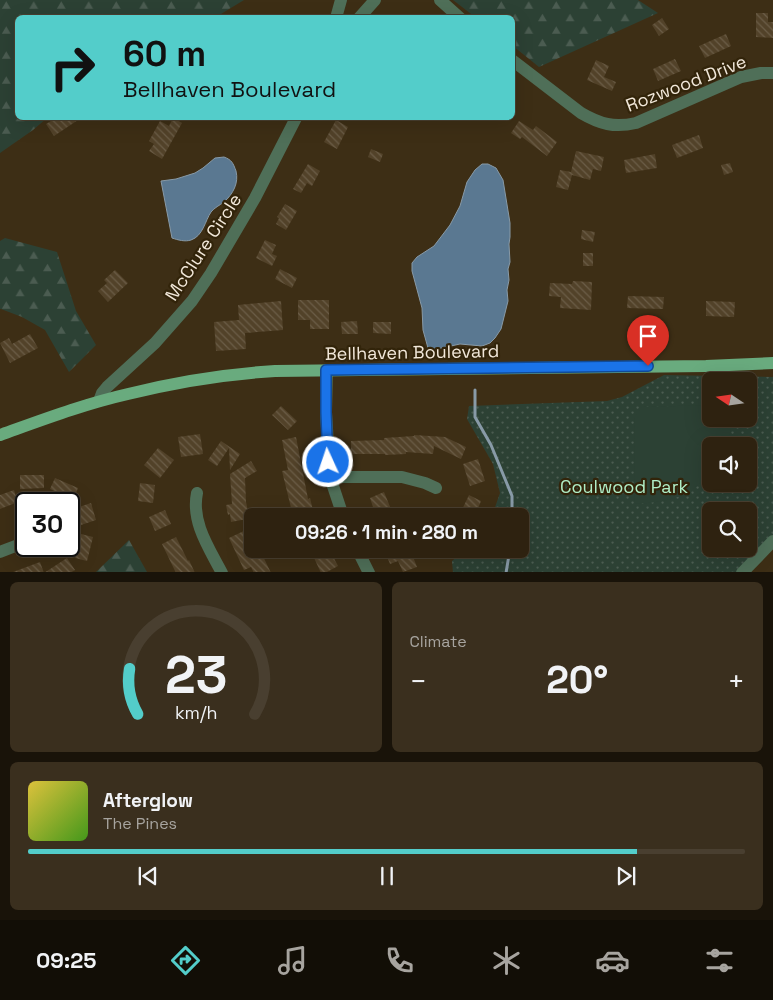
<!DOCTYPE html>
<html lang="en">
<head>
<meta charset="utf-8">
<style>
  body { margin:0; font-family:"Space Grotesk",sans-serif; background:#3a2f1e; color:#f1f3f6; height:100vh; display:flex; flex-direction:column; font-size:19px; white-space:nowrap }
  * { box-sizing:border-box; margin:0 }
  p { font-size:16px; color:#a7a49f }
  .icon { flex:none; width:28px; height:28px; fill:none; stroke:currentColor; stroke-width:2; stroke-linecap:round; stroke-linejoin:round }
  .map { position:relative; height:572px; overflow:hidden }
  .sheet { display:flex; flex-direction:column; gap:10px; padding:10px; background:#191309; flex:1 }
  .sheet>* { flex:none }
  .banner { position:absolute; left:15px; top:15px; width:500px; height:105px; border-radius:8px; box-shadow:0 5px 20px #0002,0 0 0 1px #493f30; background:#53cdca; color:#111; overflow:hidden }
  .needle { width:32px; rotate:283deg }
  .tools { position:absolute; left:702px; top:372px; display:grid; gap:10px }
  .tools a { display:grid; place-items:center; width:55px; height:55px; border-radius:8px; background:#2e2210; box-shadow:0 5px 20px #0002,0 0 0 1px #493f30; font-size:25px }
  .speed { position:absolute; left:15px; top:492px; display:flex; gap:10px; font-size:25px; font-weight:700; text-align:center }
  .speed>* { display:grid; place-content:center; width:65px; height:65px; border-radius:50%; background:#2e2210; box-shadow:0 5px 20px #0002,0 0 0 1px #493f30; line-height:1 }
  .speed .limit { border:2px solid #111; border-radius:8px; background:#fff; color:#111 }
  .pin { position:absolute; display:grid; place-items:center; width:42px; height:42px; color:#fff; margin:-51px -21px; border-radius:50% 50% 50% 0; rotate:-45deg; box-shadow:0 0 5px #0007 }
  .pin .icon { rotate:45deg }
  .me { position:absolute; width:55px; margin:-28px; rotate:357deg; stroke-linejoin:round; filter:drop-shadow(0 0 4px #0008) }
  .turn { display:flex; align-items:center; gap:18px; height:105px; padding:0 25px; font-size:22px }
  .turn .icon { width:65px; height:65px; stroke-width:2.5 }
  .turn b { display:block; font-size:35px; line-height:42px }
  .big { font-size:38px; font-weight:700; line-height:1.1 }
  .sheet .tile { flex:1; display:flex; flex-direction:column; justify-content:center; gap:8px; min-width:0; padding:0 18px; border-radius:8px; background:#3a2f1e }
  .sheet .dial { align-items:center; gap:0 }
  .dial svg { height:130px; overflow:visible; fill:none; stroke:#493f30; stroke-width:7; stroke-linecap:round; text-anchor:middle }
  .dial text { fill:#f1f3f6; stroke:none }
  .song { display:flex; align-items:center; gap:15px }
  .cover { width:60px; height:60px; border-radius:8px; background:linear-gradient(135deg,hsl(50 70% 55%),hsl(100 70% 35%)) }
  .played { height:5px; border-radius:2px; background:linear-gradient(90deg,#53cdca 85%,#493f30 85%) }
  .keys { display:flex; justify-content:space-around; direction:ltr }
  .heat { display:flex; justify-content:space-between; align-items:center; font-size:28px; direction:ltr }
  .sheet .tiles { flex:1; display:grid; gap:10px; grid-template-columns:1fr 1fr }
  .tile:last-child { grid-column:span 2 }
  .trip { position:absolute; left:244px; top:508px; width:285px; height:50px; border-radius:8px; background:#2e2210; box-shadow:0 5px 20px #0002,0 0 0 1px #493f30; font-weight:700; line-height:50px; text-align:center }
  .tabs { display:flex; height:80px; justify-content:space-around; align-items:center; background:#120e06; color:#a7a49f }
  .tabs .icon { width:35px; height:35px }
  .tabs .current { color:#53cdca }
  .tabs b { font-size:22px; color:#f1f3f6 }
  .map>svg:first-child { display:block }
  .forest { fill:url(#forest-firs) }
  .park { fill:url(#park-dots); fill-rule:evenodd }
  .pitch { fill:#2c4134 }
  .water { fill:#5a7891; stroke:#889aa7 }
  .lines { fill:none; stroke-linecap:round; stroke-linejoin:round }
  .stream { stroke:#889aa7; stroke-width:3 }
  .building { fill:url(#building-back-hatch) }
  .minor { stroke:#4f6f58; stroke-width:12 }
  .major { stroke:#69ab7e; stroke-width:12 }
  .route-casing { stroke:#114b97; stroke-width:12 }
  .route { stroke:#1a73e8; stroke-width:9 }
  .labels { text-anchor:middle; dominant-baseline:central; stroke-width:4.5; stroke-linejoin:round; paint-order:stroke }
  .street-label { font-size:18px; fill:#f2e8da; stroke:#32240a }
  .park-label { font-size:18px; fill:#b0eec7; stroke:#32240a }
</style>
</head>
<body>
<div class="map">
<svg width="773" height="573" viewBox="0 0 773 573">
  <defs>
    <pattern id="forest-firs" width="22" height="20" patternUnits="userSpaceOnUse" patternTransform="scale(1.25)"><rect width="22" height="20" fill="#2c4134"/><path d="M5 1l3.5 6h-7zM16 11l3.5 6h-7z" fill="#4b5c51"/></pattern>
    <pattern id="park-dots" width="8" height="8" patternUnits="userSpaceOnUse" patternTransform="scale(1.25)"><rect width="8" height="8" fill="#2c4134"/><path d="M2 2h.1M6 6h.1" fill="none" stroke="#4b5c51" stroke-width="1.8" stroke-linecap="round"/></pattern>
    <pattern id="building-back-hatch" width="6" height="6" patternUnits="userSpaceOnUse" patternTransform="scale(1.25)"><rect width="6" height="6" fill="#524229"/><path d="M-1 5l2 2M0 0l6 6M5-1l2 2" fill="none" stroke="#6b5d47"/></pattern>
  </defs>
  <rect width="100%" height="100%" fill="#3d2e15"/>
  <path class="forest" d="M0 0H244L216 17 18 18V118H47L33 130 0 153Z
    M453 0H638L658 13 539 67 513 46 512 18 475 17Z
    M5 238 57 252 76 311 96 345 69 372 45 330 22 317 1 309H0V241Z
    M129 540 147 572H96Z"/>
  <path class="park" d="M664 375 773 377V541L742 572 453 573 452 561 466 549H520V516H492L500 493 493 464 467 419 469 406 607 401 622 397ZM711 381H749V419H711ZM711 446H749V484H711ZM711 511H749V549H711Z"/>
  <path class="pitch" d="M711 405V419H731V429L726 446H711V473C704 480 696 488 686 493 672 501 651 503 635 504L634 418 642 407Z"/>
  <path class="water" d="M224 157C232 160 233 163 236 171 239 183 233 194 224 202 220 205 214 208 211 212 205 221 203 236 191 240 185 242 178 240 172 238L161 181 176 179 195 173 203 168 215 158Z
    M482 164H488L496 168 503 180 510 223V237L509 244 510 262 508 269 509 280 507 290 508 301 501 329 495 338 490 343 482 346 460 344 437 349 431 350 428 348 423 330 422 308 412 271V263L417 257 434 246 450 225 460 206 467 182 475 170Z"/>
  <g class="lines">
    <path class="stream" d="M475 390V417L491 445 512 496V516
      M506 573 510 549"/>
  </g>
  <path class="building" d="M756 13H768V22H773V38L756 37Z
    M662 18 669 29 659 36 652 25Z
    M726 34 731 46 705 58 699 46Z
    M675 59 681 71 658 81 653 69Z
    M596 60 609 66 604 77 616 82 612 91 587 80Z
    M56 118H81L54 136 46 124Z
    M173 118 182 123 162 159 149 151 154 144 149 141 160 121 169 126Z
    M336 120 348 127 337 149 324 142Z
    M519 121 533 130 536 126 557 142 547 156 522 137 520 139 511 133Z
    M699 135 703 148 677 158 672 145Z
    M371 149 383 154 380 162 368 157Z
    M576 151 604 157 601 171 593 169 590 180 572 175 568 190 556 187 560 170 571 172Z
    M655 154 657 168 626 173 624 160Z
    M730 163 733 172 724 175 721 165Z
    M308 164 320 171 312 186 307 183 301 193 293 189Z
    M285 204 297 211 286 230 276 224 279 218 277 217Z
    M582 230 595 232 593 242 581 239Z
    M265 240 276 245 272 254 277 256 272 266 256 258Z
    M583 253H593V266H583Z
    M280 269 297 278 292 288 275 279Z
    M115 270 128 283 108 302 98 291 107 283 104 280Z
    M573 281 592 282 591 310 560 308 561 297 549 296 550 283 572 284Z
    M628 296 664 297 663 309 627 308Z
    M298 300H329V329H310V320H298Z
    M281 301 283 330 245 333 246 349 216 351 214 322 239 320 238 305Z
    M706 301 735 302 734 317 706 316Z
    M357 321 358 334H342L341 322Z
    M373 322H391V334L373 333Z
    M30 334 38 348 10 363 0 343 9 338 12 344Z
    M281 406 297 421 288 430 272 415Z
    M200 434 203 454 181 457 178 437Z
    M414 435 445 437 466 447 461 459 434 446 433 454 406 452V454L385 455V454H351V441L384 440V438L414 436Z
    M296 437 308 499 310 498 314 514 307 516H293L282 471 288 470 282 440Z
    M221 441 240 454 230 470 229 448 217 466 208 460Z
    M158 448 174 460 160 478 144 465Z
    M478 459 485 481 470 486 463 464Z
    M251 461 257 471 245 478 246 502 248 511 252 510V518L231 522 230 514 228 515 226 505 232 504 230 474Z
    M20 475H44V488L20 489Z
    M55 478 78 488 73 500 50 489Z
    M140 483 155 485 153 503 138 501Z
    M14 490 18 502 0 509V495Z
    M384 492 393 514 387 516H360L374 510 370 498Z
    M469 495 481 501 475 516H467L460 514Z
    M91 503 96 520 78 526 73 509Z
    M165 510 171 524 155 531 149 517Z
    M248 529 252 539V554L260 550 271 573H254L251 567 244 570 229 538Z
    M81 534 93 537 87 561 75 558Z
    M176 537 188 561 189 560 195 573H176L162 544Z
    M310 549H329L338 566 325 573H321Z
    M399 549H410L417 567 403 572 398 561 390 564 386 554Z
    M67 558 75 570 70 573H44Z
    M40 562 44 573H14L13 572Z"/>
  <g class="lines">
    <path class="minor" d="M440 0 460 18
      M336 18 341 0
      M359 18 375 0
      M512 60 581 113C600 124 614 128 636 123L741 77 761 73H773
      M327 370 326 412 330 477 343 516
      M99 401 102 393 107 387 155 343 192 301 211 273 255 198 296 118
      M330 477H402L425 483 436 488
      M197 493C191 522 209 548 222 573
      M357 549 369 573
      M0 552 18 545 26 539
      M742 573 773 541"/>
    <path class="major" d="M0 435C42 420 84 404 128 394 176 382 226 374 275 371L706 366 773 363"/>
  </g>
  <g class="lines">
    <g class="route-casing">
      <path id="route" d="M328 462 326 412V370L648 366"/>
    </g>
    <use href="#route" class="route"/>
  </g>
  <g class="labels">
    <g class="street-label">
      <text transform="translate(686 83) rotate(-21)">Rozwood Drive</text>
      <text transform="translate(203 247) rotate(-57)">McClure Circle</text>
      <text transform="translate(412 352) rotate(-1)">Bellhaven Boulevard</text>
    </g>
    <g class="park-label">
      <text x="624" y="486">Coulwood Park</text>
    </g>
  </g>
</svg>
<div class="tools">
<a><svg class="needle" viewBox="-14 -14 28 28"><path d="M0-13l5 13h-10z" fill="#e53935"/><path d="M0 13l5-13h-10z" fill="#a7a49f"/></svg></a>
<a><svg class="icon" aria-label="sound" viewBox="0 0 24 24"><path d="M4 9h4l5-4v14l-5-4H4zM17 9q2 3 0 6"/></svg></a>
<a><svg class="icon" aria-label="search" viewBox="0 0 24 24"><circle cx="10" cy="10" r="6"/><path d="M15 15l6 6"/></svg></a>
</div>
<div class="speed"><div class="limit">30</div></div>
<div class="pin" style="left:648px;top:366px;background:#d93025"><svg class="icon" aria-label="arrive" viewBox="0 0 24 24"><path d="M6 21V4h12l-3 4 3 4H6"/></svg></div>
<svg class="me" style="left:328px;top:462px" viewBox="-20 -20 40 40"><circle r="17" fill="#1a73e8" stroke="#fff" stroke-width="3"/><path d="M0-11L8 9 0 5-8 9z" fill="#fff"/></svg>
<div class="trip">09:26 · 1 min · 280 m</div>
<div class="banner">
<div class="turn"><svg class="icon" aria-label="right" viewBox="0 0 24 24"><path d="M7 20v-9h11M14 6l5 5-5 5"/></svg><div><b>60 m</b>Bellhaven Boulevard</div></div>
</div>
</div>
<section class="sheet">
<div class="tiles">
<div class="tile dial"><svg viewBox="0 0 100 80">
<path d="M14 69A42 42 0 1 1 86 69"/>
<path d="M14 69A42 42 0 0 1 9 41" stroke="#53cdca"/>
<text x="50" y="56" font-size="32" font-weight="700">23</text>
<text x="50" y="72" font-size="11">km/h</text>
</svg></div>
<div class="tile"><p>Climate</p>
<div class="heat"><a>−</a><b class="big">20°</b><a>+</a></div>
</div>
<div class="tile">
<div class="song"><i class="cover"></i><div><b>Afterglow</b><p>The Pines</p></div></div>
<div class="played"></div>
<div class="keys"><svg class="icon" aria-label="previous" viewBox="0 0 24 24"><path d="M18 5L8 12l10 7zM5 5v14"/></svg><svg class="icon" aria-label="pause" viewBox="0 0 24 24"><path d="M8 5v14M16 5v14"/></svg><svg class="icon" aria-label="next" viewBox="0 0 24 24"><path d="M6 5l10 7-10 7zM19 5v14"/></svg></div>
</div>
</div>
</section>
<nav class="tabs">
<b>09:25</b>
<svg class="icon current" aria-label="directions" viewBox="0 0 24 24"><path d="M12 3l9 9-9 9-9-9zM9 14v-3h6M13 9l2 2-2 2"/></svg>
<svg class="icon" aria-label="music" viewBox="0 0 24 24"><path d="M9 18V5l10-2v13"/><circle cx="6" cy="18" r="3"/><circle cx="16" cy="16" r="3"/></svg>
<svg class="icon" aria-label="phone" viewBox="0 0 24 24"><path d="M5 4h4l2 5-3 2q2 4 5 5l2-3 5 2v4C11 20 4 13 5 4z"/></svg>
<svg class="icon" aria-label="climate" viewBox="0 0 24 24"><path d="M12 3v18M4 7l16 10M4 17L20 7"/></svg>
<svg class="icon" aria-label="car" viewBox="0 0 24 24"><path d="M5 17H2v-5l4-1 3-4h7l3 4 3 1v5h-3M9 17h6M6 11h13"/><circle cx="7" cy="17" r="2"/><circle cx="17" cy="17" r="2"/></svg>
<svg class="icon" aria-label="filters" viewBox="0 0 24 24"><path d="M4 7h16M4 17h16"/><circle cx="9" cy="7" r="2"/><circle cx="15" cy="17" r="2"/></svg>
</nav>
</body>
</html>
